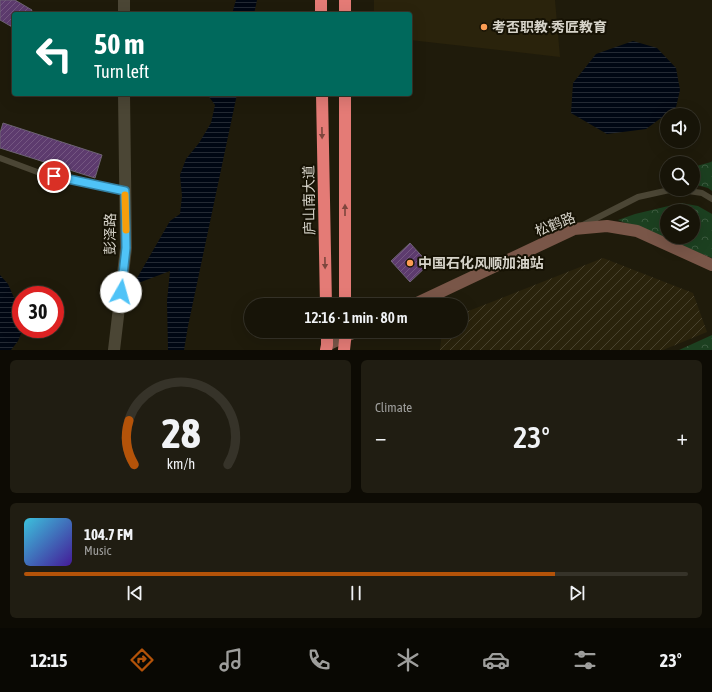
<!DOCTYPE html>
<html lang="en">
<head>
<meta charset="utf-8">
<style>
  body { margin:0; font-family:"Asap Condensed","Noto Sans SC",sans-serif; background:#201d12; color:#f1f3f6; height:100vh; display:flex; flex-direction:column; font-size:15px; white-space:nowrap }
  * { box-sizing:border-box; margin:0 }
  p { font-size:13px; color:#9e9e9c }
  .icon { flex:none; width:22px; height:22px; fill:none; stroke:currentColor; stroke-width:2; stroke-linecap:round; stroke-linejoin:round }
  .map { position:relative; height:350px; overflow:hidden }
  .sheet { display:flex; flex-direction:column; gap:10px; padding:10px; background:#0d0b04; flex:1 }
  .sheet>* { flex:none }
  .top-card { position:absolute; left:12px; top:12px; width:400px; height:84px; border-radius:4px; box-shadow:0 4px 16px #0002,0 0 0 1px #363329; background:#00695c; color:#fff; overflow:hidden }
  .controls { position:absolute; left:660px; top:108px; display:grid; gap:8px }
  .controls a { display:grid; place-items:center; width:40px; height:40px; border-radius:50%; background:#171408; box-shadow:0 4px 16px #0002,0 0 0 1px #363329; font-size:20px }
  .speed { position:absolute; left:12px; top:286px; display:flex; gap:8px; font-size:20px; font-weight:700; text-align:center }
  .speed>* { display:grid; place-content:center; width:52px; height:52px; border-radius:50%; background:#171408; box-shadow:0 4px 16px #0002,0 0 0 1px #363329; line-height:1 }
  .speed .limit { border:6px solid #d22; background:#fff; color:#111 }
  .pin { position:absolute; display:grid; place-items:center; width:34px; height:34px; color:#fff; margin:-17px; border:2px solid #fff; border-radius:50%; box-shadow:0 1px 4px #0007 }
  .me { position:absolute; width:44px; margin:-22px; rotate:7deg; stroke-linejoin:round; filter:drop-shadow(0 0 3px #0008) }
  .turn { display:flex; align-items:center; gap:14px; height:84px; padding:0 16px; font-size:18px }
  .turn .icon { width:52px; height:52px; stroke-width:2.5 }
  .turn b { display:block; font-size:28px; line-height:34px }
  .big { font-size:30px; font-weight:600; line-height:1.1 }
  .sheet .tile { flex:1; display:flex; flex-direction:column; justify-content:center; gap:6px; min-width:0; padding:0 14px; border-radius:6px; background:#201d12 }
  .sheet .dial { align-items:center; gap:0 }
  .dial svg { height:104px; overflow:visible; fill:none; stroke:#363329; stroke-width:7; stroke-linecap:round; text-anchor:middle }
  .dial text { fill:#f1f3f6; stroke:none }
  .song { display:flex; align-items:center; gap:12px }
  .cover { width:48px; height:48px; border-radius:6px; background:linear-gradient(135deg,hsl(190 70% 55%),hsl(260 70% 35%)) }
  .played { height:4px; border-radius:2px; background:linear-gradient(90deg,#b45309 80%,#363329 80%) }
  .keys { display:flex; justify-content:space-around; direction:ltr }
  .heat { display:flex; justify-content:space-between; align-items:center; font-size:22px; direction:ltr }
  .sheet .tiles { flex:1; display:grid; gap:10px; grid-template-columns:1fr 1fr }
  .tile:last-child { grid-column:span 2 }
  .trip { position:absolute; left:244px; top:298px; width:224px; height:40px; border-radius:20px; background:#171408; box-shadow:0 4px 16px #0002,0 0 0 1px #363329; font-weight:600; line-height:40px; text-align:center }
  .menu { display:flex; height:64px; justify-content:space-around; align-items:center; background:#090803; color:#9e9e9c }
  .menu .icon { width:28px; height:28px }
  .menu .current { color:#b45309 }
  .menu b { font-size:18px; color:#f1f3f6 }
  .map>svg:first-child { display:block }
  .built { fill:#2a230c }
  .industrial { fill:url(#industrial-furrows) }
  .forest { fill:url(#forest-crowns); fill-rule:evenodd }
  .water { fill:url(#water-rules) }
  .building { fill:url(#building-hatch); stroke:#6d6373 }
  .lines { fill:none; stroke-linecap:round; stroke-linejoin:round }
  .lane { stroke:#4b4635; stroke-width:6 }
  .street { stroke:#4b4635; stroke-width:12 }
  .secondary { stroke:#795648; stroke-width:12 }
  .highway { stroke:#e47b76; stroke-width:12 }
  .oneway { fill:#7d463d }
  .route-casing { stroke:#337fa1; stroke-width:10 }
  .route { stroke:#4fc3f7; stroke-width:7 }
  .slow { stroke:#f59e0b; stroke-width:7 }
  .poi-dot { fill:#fc9d53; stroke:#161204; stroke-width:1.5 }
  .labels { text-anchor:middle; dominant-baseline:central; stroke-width:4; stroke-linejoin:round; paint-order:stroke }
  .poi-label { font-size:14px; font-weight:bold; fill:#d7d4ca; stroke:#161204; text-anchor:start }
  .street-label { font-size:14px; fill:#d7d4ca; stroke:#161204 }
</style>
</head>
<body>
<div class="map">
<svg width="712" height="350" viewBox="0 0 712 350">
  <defs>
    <pattern id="industrial-furrows" width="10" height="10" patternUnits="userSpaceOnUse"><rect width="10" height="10" fill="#2a230c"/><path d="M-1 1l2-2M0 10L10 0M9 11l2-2" fill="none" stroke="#48422e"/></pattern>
    <pattern id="forest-crowns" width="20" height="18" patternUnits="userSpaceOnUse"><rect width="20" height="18" fill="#1c4020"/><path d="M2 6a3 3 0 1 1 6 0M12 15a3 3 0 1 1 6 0" fill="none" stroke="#3c5b3f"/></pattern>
    <pattern id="water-rules" width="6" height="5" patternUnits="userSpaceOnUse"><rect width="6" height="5" fill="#000713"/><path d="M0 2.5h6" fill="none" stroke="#242a34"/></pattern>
    <pattern id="building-hatch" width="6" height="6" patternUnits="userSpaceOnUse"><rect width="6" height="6" fill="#5d3b6e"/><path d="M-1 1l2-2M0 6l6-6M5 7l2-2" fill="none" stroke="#745681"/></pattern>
  </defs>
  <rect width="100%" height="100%" fill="#1f1b0b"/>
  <path class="built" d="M374 0H555L560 57 410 40V14H374Z"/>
  <path class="industrial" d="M603 258 693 293 707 332 663 350H440L442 331H461V314Z"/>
  <path class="forest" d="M712 161V191L708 188 693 184V167L711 162Z
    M681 203 698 206 712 214V258L618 220 635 214ZM667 211H693V237H667Z
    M712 335V350H679Z"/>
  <path class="water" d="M236 0H257L254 14H232Z
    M633 41 657 48 676 68 680 90 676 107 646 129 607 134 571 113 573 83 596 54Z
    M207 94H237L188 326 184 350H168L167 301 170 271 133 285 170 221 180 214 182 196 180 175 186 159 199 143 211 123 215 105Z
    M0 275 8 284 19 309 21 316V329H23L18 341 11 350H0Z"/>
  <path class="building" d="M0 0H15L32 10 30 14H14V28L0 20Z
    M3 123 102 155 95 178 0 148V133Z
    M410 243 429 264 410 282 391 261Z"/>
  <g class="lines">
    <path class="lane" d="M0 158 40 173 125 191
      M675 189 702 193 712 199
      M583 225 638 197 674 189"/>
    <path class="street" d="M124 0V14
      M114 350 126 248 124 94"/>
    <path class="secondary" d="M413 305 574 229 607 226 637 231 712 265
      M327 345 357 331"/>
    <path class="highway" d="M321 0V14
      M345 0V14
      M322 94 326 305
      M345 94V305
      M326 350 327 345V331
      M344 350 346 331"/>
  </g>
  <defs><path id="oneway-solid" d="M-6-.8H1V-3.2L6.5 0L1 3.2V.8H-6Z"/></defs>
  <g class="oneway">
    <use href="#oneway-solid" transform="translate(322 133) rotate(89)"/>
    <use href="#oneway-solid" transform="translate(345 210) rotate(-90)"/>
    <use href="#oneway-solid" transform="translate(325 263) rotate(89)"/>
  </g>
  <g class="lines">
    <g class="route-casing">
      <path id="route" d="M54 176 125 191 126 248 121 292"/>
    </g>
    <use href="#route" class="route"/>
    <path class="slow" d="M125 195 126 230"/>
  </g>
  <g class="poi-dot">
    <circle cx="484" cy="27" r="4"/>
    <circle cx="410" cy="263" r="4"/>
  </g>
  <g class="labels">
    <g class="poi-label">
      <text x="492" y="27">考否职教·秀匠教育</text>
      <text x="418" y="263">中国石化风顺加油站</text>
    </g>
    <g class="street-label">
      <text transform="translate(309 200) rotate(-91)">庐山南大道</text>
      <text transform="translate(555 224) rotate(-21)">松鹤路</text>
      <text transform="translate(110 234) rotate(-89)">彭泽路</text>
    </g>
  </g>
</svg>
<div class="controls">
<a><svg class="icon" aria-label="sound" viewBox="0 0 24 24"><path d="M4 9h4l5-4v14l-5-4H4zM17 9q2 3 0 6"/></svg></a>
<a><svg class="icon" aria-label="search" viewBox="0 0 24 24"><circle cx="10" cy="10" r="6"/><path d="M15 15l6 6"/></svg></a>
<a><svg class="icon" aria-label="layers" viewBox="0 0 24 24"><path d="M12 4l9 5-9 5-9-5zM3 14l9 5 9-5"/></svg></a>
</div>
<div class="speed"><div class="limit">30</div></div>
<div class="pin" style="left:54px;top:176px;background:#d93025"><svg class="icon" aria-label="arrive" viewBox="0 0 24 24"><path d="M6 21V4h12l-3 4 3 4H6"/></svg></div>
<svg class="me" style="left:121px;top:292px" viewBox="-20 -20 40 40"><circle r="19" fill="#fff"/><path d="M0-13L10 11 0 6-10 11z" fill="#4fc3f7"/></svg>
<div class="trip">12:16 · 1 min · 80 m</div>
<div class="top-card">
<div class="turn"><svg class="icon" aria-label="left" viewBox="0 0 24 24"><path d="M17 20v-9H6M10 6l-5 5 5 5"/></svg><div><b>50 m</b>Turn left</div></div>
</div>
</div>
<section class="sheet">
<div class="tiles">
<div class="tile dial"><svg viewBox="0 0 100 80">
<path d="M14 69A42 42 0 1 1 86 69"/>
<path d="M14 69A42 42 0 0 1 10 35" stroke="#b45309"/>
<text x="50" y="56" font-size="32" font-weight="700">28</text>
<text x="50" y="72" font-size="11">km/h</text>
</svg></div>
<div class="tile"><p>Climate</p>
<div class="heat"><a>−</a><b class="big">23°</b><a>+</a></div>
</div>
<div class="tile">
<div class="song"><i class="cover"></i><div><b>104.7 FM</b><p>Music</p></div></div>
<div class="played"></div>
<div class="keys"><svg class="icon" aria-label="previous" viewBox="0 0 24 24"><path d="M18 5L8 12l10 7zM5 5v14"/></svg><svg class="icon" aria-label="pause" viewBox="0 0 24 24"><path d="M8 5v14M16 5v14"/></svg><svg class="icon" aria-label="next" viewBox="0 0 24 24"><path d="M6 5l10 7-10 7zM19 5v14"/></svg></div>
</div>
</div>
</section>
<nav class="menu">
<b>12:15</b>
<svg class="icon current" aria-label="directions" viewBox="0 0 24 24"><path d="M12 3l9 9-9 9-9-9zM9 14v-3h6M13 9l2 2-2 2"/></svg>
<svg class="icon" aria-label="music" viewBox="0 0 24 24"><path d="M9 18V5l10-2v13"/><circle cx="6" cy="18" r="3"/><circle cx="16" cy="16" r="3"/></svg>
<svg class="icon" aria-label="phone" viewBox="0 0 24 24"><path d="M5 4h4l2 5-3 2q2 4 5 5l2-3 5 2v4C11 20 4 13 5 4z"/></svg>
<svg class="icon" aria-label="climate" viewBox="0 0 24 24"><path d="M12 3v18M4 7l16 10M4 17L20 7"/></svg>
<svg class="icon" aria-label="car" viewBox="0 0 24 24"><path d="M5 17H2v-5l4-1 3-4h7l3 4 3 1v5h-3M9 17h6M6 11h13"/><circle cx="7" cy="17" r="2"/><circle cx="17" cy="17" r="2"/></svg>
<svg class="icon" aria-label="filters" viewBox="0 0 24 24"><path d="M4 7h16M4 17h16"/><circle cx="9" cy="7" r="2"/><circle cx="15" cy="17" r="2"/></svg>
<b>23°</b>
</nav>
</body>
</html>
